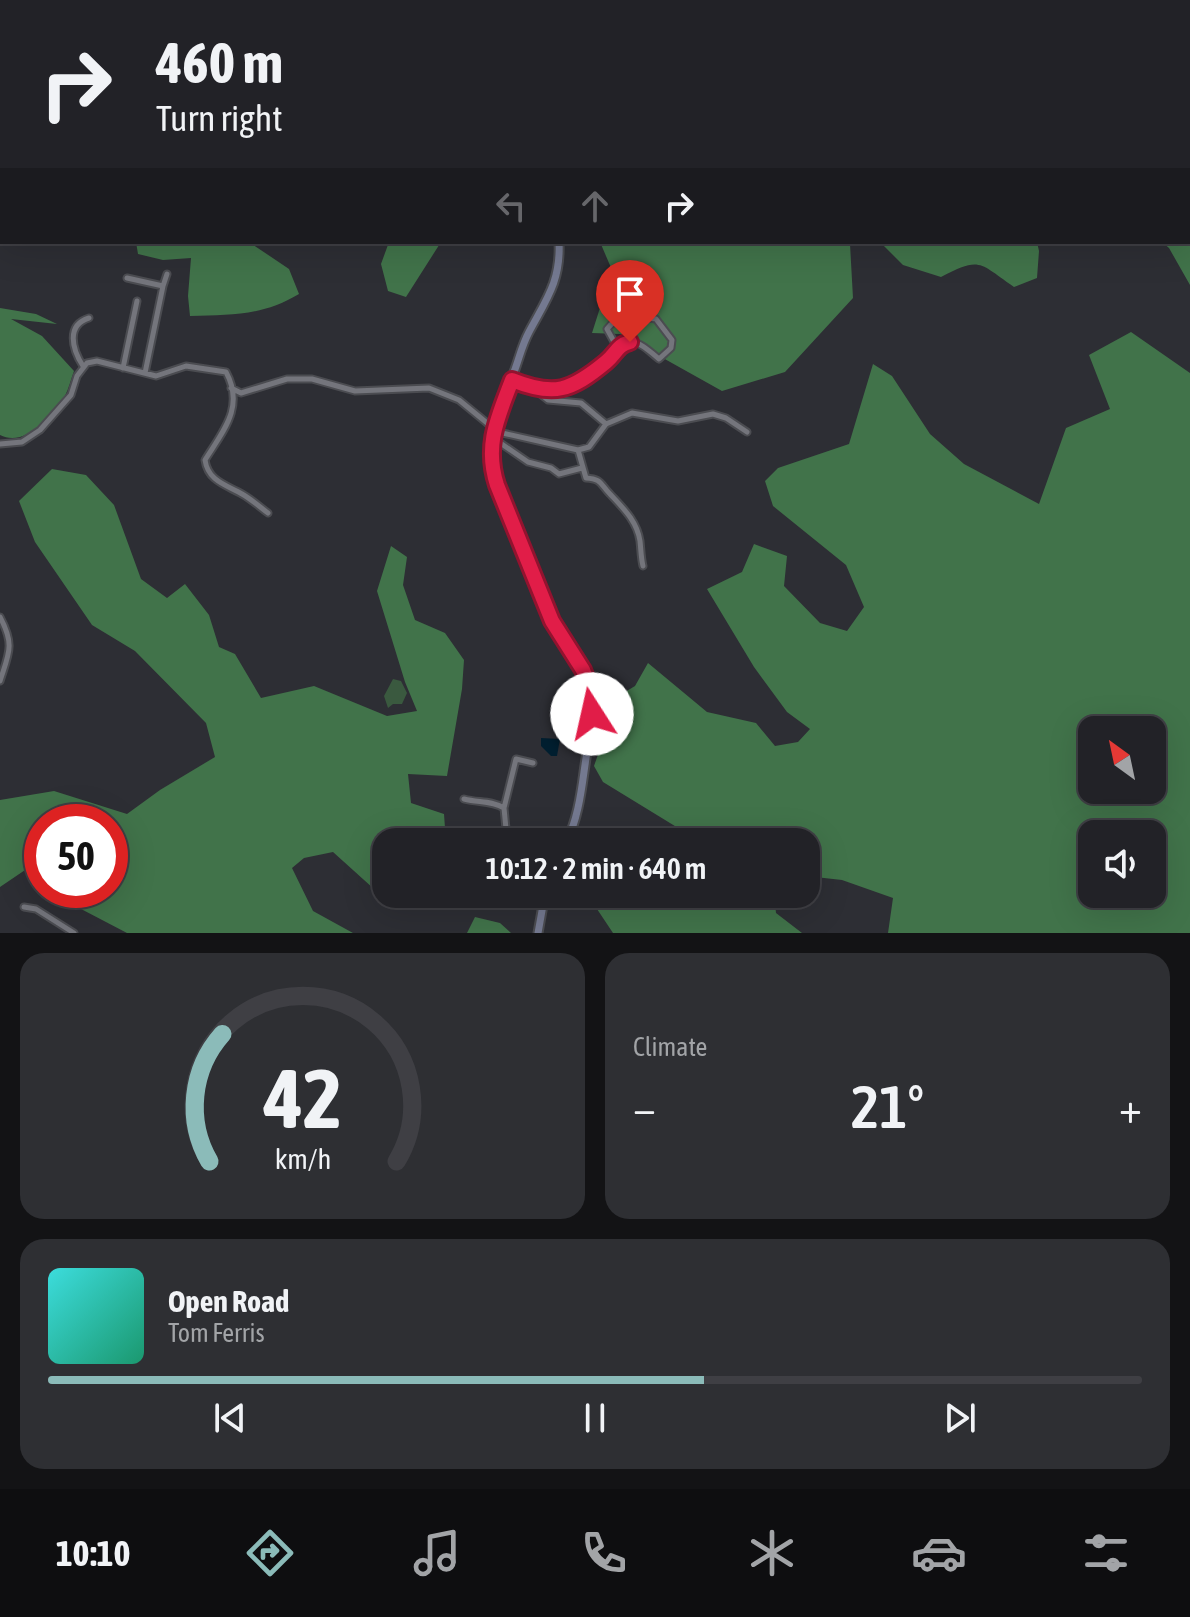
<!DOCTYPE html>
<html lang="en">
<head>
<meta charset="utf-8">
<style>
  body { margin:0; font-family:"Asap Condensed",sans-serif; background:#2e2f33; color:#f1f3f6; height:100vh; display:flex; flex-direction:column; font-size:30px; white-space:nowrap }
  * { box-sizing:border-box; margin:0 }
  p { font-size:26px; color:#a2a4a7 }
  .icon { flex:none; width:44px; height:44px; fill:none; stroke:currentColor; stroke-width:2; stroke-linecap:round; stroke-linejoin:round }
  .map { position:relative; height:933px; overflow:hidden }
  .panel { display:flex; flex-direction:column; gap:20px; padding:20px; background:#131315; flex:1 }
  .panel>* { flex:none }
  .banner { position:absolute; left:0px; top:0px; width:1190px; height:244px; box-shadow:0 8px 32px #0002,0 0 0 2px #3f3f44; background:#222227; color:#f1f3f6; overflow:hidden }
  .needle { width:52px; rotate:327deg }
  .tools { position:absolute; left:1078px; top:716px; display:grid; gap:16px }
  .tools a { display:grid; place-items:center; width:88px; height:88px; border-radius:16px; background:#222227; box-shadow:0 8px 32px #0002,0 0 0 2px #3f3f44; font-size:40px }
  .speed { position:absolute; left:24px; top:804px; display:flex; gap:16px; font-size:40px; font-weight:700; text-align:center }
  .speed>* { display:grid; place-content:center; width:104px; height:104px; border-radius:50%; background:#222227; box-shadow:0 8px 32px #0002,0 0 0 2px #3f3f44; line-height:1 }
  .speed .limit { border:12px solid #d22; background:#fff; color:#111 }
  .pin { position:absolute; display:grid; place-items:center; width:68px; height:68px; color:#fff; margin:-82px -34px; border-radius:50% 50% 50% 0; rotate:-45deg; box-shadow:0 0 8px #0007 }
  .pin .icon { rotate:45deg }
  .me { position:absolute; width:88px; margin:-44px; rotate:350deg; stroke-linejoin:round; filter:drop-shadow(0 0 6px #0008) }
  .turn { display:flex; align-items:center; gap:28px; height:168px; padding:0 24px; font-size:36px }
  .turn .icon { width:104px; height:104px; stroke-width:2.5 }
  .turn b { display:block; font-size:56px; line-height:68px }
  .lanes { display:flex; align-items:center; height:76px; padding:0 24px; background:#0003; justify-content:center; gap:40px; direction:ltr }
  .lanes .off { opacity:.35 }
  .big { font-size:60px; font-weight:600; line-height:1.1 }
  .panel .card { flex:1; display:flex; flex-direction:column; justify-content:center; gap:12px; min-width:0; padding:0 28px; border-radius:24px; background:#2e2f33 }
  .panel .dial { align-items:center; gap:0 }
  .dial svg { height:208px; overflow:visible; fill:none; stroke:#3f3f44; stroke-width:7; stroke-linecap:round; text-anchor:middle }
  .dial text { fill:#f1f3f6; stroke:none }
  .song { display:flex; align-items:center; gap:24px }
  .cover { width:96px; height:96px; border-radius:12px; background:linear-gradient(135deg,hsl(180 70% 55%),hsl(160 70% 35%)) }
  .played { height:8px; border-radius:4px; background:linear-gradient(90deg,#8bbbb9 60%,#3f3f44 60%) }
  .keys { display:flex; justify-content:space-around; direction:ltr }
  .heat { display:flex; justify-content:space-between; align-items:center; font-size:44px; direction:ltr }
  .panel .tiles { flex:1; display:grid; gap:20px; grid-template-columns:1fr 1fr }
  .card:last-child { grid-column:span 2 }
  .trip { position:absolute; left:372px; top:828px; width:448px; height:80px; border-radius:24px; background:#222227; box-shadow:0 8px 32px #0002,0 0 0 2px #3f3f44; font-weight:600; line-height:80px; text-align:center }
  .tab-bar { display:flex; height:128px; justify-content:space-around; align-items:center; background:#0e0e10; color:#a2a4a7 }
  .tab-bar .icon { width:56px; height:56px }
  .tab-bar .selected { color:#8bbbb9 }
  .tab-bar b { font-size:36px; color:#f1f3f6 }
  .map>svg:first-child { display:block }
  .green { fill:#3a593f }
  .forest { fill:#41734a; fill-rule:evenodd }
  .water { fill:#001e2f }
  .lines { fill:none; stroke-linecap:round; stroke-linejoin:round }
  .minor-casing { stroke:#4b4c51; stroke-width:9 }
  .secondary-casing { stroke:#4b4c51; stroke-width:11 }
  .minor { stroke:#74757c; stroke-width:5 }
  .secondary { stroke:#747990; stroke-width:7 }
  .route-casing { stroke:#92132f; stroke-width:20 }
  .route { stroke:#e11d48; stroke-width:14 }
</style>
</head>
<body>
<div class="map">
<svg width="1190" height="933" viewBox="0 0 1190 933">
  <rect width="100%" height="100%" fill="#2d2e34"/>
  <path class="green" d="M393 679 401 681 407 693 402 704H393L388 708 384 696Z"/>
  <path class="forest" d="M30 0H152L154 2H26Z
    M256 0H648L646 2Z
    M752 0H887L888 2H753Z
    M975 0H1190V285L1169 248 1162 242H1188V2Z
    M136 242H249L289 269 299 294C262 316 232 315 190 316L188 296 191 258 163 260 138 254Z
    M389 242H441L406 297 388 291 381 264Z
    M600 242H852L850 244 853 298 785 372 722 391 620 334 592 333 612 270Z
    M880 242H1037L1039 251 1037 278 1014 287C979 263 981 256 941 277L903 265Z
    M0 308 36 314 57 324 11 319 42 336 74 371C71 379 69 388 65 396 55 416 24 448 0 435Z
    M1131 332 1190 373V933H888L893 898 842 880 806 876V842H701L603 782 594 766 607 729 610 701 635 686 648 663 707 712 756 723 775 746 798 742 810 729 787 712 754 667 707 589 742 572 754 544 787 556 784 586 820 623 847 631 864 607 846 565 773 506 765 481 778 468 849 444 873 364 892 376 930 434 964 464 1039 504 1066 428 1110 409 1089 355ZM1092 730H1152V790H1092ZM1092 834H1152V894H1092Z
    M52 469 86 475 114 505 141 579 167 598 185 584 209 615 219 647 235 654 261 698 314 686 387 716 417 711 405 682 377 591 391 546 407 557 403 585 415 620 445 633 464 660 462 689 447 776 408 774 411 803 444 814 446 842H386V894H414L407 901 384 898 333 852 304 858 292 868 313 911 353 933H127L60 898 53 890H110V822H42V877L31 866 0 887V800L54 791 127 814 160 790 215 757 206 723 135 651 92 625 35 542 19 501Z
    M587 894H774L776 913 802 933H613Z
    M475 917 500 923 511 933H467Z"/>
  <path class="water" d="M541 738 560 739 557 756H551L541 746Z"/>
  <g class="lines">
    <g class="minor-casing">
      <path id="minor" d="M127 278 163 286 145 373
        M163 286 167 274
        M83 366C72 349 66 325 89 318
        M123 368 137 301
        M512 380 533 388 548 400 581 403 606 424
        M231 388 241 393 287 379H312L355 391 429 388 459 400 498 432 578 450 586 478C602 479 600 484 610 494 623 508 637 521 640 541 641 550 641 558 643 566
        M533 388C565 395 601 373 617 347L607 329C618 313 639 317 656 319L672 340 671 348 659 359C644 347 637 336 617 347
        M493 438 528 462 551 468 559 474 582 468
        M0 444 22 442 40 430 71 395 77 376 87 363 97 361 156 376 186 366 226 372C245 407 223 431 205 460 208 481 226 485 242 494 251 499 260 507 268 513
        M578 450 589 447 606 424 632 413 678 421 713 414 726 418 747 432
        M0 617C15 645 9 653 0 681
        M464 799C479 803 490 800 504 808
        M502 842 506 829 504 808 516 759 533 763
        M525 894 541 908
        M24 907 36 909 74 933"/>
    </g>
    <g class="secondary-casing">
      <path id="secondary" d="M708 2 710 0
        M559 242C561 281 546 300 529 332 522 345 519 359 514 372 503 403 488 432 491 466 494 490 509 517 519 540 530 567 539 597 554 624 566 644 585 664 589 687 594 715 588 743 584 772 581 794 577 822 566 842
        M538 933 545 894"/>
    </g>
    <use href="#minor" class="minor"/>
    <use href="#secondary" class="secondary"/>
  </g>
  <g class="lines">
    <g class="route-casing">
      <path id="route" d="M592 714 589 686 583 670 552 621 497 485C484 445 498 417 512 380 554 397 571 391 606 362 616 354 617 345 630 342"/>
    </g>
    <use href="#route" class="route"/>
  </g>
</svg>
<div class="tools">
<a><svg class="needle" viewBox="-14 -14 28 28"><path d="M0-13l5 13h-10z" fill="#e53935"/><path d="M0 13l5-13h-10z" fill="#a2a4a7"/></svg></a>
<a><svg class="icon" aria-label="sound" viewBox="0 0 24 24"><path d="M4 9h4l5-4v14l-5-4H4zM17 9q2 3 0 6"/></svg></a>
</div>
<div class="speed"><div class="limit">50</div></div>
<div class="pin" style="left:630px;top:342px;background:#d93025"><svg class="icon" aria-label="arrive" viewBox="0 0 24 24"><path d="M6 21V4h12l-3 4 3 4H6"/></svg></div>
<svg class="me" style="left:592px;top:714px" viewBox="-20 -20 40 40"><circle r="19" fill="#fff"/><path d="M0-13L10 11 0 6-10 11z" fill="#e11d48"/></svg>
<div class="trip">10:12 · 2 min · 640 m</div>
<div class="banner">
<div class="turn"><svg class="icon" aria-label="right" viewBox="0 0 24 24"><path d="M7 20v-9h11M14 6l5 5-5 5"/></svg><div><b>460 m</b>Turn right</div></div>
<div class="lanes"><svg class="icon off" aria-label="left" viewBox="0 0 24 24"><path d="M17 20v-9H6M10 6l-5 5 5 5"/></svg><svg class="icon off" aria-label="ahead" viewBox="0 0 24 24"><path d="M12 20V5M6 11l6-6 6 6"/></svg><svg class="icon" aria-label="right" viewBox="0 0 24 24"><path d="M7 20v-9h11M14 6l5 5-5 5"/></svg></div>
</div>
</div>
<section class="panel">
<div class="tiles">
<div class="card dial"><svg viewBox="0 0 100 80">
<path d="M14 69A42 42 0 1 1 86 69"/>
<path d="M14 69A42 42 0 0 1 19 20" stroke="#8bbbb9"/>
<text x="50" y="56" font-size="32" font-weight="700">42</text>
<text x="50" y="72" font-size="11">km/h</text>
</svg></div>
<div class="card"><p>Climate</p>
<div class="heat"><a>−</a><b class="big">21°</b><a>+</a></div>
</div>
<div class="card">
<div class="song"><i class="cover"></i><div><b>Open Road</b><p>Tom Ferris</p></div></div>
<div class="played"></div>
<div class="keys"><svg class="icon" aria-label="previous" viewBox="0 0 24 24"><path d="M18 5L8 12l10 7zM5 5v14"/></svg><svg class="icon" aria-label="pause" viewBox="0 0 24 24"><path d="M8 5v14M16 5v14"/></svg><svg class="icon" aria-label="next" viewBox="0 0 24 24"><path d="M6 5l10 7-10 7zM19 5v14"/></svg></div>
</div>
</div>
</section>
<nav class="tab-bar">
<b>10:10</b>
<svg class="icon selected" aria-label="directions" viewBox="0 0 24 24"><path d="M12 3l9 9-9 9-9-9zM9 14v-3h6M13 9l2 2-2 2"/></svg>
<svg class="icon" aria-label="music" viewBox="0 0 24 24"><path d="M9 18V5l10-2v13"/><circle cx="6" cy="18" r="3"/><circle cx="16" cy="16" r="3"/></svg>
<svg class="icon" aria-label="phone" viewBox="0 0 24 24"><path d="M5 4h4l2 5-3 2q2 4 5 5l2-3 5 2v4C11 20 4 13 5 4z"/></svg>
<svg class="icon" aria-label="climate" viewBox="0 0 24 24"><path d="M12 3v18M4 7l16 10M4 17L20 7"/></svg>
<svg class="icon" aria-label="car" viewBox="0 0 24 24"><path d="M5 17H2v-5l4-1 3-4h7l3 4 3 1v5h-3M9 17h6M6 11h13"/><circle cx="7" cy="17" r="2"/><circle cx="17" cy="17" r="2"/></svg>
<svg class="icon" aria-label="filters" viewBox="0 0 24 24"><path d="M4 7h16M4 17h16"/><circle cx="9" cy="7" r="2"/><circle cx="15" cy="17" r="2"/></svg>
</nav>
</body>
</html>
